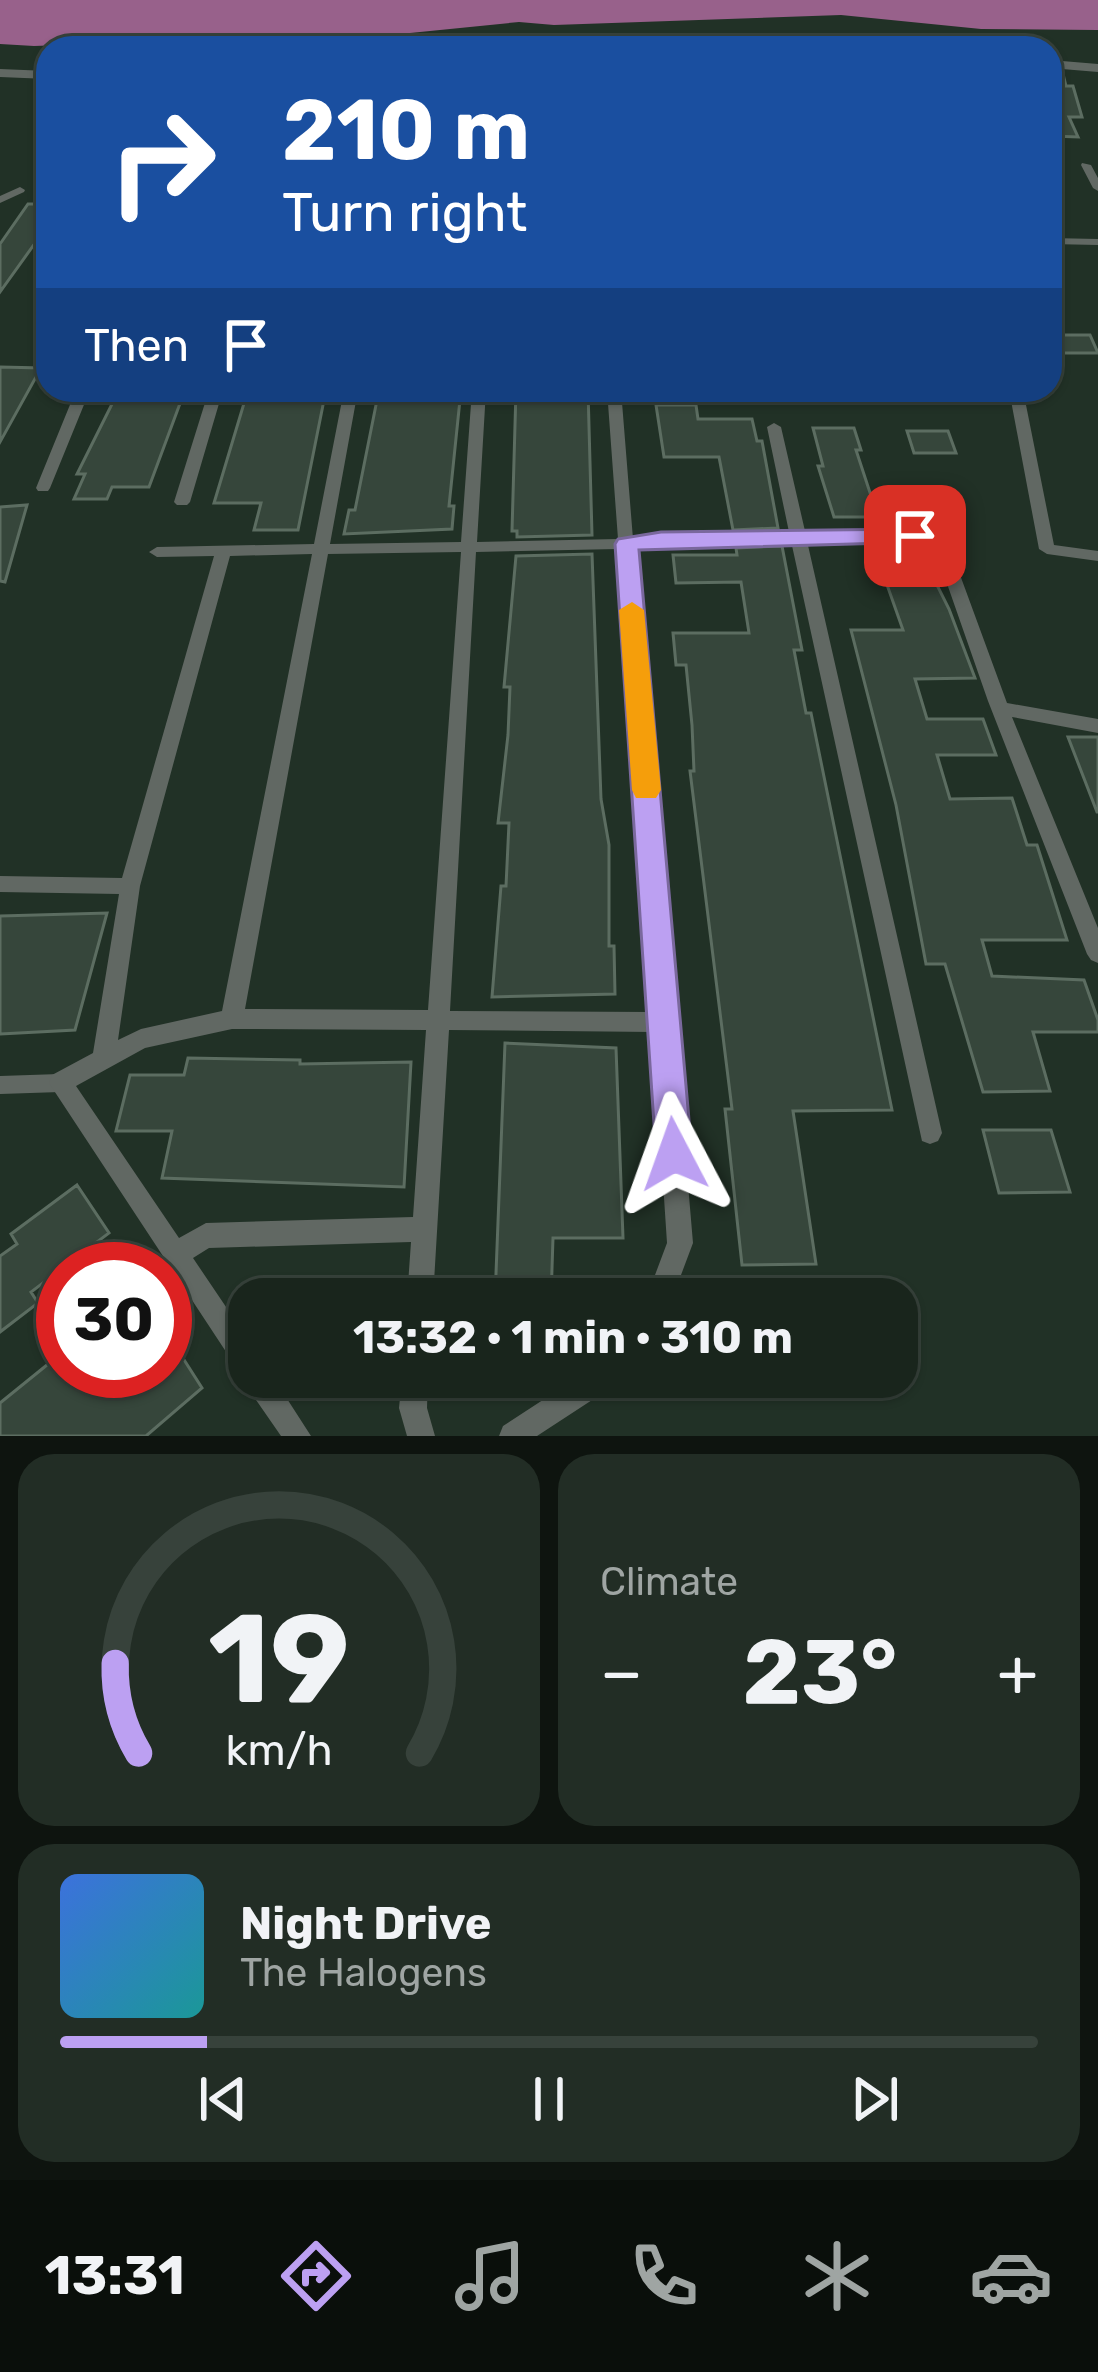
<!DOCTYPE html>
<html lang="en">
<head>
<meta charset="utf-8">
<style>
  body { margin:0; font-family:Rubik,sans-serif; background:#222d25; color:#f1f3f6; height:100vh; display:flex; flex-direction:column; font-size:45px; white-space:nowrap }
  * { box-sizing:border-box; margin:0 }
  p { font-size:39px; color:#9fa5a3 }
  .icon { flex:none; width:66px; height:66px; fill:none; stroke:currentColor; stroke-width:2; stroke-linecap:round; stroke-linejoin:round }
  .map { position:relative; height:1436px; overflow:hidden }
  .details { display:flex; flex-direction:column; gap:18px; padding:18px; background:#0e140f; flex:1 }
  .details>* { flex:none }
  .guide { position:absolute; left:36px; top:36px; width:1026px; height:366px; border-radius:36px; box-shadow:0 3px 9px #0004,0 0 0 3px #37423b; background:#1a4fa0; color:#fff; overflow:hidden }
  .speed { position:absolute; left:36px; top:1242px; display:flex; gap:24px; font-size:60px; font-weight:700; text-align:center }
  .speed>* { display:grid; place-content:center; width:156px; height:156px; border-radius:50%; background:#19251c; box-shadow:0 3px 9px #0004,0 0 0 3px #37423b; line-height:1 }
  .speed .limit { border:18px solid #d22; background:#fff; color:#111 }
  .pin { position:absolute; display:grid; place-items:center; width:102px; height:102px; color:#fff; margin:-51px; border-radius:24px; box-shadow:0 6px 18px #0006 }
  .me { position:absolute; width:132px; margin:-66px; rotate:356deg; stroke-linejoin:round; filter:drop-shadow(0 0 9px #0008) }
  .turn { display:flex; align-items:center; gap:42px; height:252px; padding:0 48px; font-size:54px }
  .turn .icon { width:156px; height:156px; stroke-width:2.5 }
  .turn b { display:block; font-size:84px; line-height:102px }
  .then { display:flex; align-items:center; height:114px; padding:0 48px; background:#0003; gap:24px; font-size:45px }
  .big { font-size:90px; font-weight:700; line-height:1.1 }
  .details .tile { flex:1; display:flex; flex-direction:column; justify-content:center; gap:18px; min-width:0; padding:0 42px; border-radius:36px; background:#222d25 }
  .details .dial { align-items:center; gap:0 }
  .dial svg { height:312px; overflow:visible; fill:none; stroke:#37423b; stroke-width:7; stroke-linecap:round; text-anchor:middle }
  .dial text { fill:#f1f3f6; stroke:none }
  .song { display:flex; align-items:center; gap:36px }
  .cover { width:144px; height:144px; border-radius:18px; background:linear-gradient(135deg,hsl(220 70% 55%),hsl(180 70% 35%)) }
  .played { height:12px; border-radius:6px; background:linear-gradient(90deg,#bca0f2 15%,#37423b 15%) }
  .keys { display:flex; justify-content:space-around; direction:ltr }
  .heat { display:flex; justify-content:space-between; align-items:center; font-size:66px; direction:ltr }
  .details .tiles { flex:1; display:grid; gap:18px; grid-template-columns:1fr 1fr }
  .tile:last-child { grid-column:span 2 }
  .trip { position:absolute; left:228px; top:1278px; width:690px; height:120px; border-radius:36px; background:#19251c; box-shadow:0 3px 9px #0004,0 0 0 3px #37423b; font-weight:700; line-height:120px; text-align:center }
  .tabs { display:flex; height:192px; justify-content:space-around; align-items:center; background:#0a0f0b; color:#9fa5a3 }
  .tabs .icon { width:84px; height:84px }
  .tabs .current { color:#bca0f2 }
  .tabs b { font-size:54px; color:#f1f3f6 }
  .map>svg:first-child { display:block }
  .water { fill:#98618b }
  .building { fill:#36463b; stroke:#5c6d61; stroke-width:3 }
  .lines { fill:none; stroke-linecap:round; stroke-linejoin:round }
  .pedestrian { stroke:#616863; stroke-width:18 }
  .minor { fill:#616863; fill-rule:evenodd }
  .tertiary { fill:#616863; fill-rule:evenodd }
  .route { fill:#bca0f2; stroke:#7a689d; stroke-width:3 }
  .slow { fill:#f59e0b }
</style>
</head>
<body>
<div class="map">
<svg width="1098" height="1436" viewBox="0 0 1098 1436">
  <rect width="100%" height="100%" fill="#213126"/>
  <path class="water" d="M0 0H1098V30L981 29 841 15 554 25 519 22 410 33 34 46 0 44Z"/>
  <path class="building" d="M1050 73 1063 74 1066 86H1073L1082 117H1069L1078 137 1050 136Z
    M28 204H48V225L0 292V244Z
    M1052 335H1090L1098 353H1062Z
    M0 367 41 368 0 442Z
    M155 390H185L149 487H112L107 499H74L85 474H77L117 394H154Z
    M248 390H326L298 530H254L261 503H214Z
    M379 390H461L449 506H454L452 529 344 534 349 510H355Z
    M516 390H588L592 535 517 537V531H512Z
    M656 405H696L698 419H752L757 441H762L778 528 733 530 719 457H664Z
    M813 428H854L861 450H856L878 517H834L818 466H823Z
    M907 431H948L956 453H914Z
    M27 505 5 582 0 581V507Z
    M782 546 802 650H794L806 713H811L892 1110 793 1111 816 1264 742 1265 725 1109H732L690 771H694L692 725 686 665H676L673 633H749L741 582 676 583 673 555H737L736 548Z
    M918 547 949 609 975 678 915 679 927 719H983L996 755H937L950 799 1012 798 1027 845H1037L1067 940H982L992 976 1084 980 1098 1020V1032H1033L1050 1091 983 1092 945 964H926L896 805 851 630H903L874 548Z
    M592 554 601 799 609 845V946H614L615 994 492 997 501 886H506L509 823H498L508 735 510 687H504L516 556Z
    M1068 737H1098V812H1097Z
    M107 913 75 1030 0 1034V916Z
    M505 1043 616 1048 623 1238H553L551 1299H495Z
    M188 1058 300 1060V1064L411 1062 404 1187 162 1178 172 1131H116L130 1075H184Z
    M983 1130H1051L1070 1192 999 1193Z
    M77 1185 109 1233 31 1292 38 1303 0 1332V1256L17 1244 11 1234Z
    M165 1330 202 1388 146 1436H0V1403L63 1352V1371H165Z"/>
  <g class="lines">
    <path class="pedestrian" d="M0 1085 60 1083"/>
    <path class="minor" d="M1082 163 1091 165 1098 178V191L1093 188 1081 165Z
      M20 187 25 190 24 192 0 203V196Z
      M1050 238 1098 239V245L1050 244Z
      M76 390H90L50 488 48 491H38L36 488Z
      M209 390H223L190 502 187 505H177L174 502Z
      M344 390H358L330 544 461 542 472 390H486L477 542 618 539 607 390H621L633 539 789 532 767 427 774 423 781 427 805 531H915L941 539 952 553 1007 703 1098 719V733L1012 717 1098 928V963L1091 960 1087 954 988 701 937 555 929 547 914 541H807L942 1133 938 1141 930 1144 922 1141 791 541 634 549 693 1243 672 1299H646L667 1243 653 1032 449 1030 433 1299H407L411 1242 209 1248 193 1258 249 1341V1377H273L311 1436H281L247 1387 244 1375 240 1373 49 1083 52 1075 93 1053 119 894 0 892V876L122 878 214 556 157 557 149 552 157 547 314 544ZM618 549 651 1012 450 1011 476 552ZM461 552 428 1010 245 1009 328 554ZM312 554 222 1011 141 1029 118 1040 140 886 230 556ZM232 1029 426 1030 413 1217 206 1223 179 1238 76 1086 145 1048Z
      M1009 390H1023L1054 545 1098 551V561L1047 554 1039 549Z
      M402 1377H428L427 1408 435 1436H407L399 1408Z
      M578 1377H615L612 1387 537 1436H499L503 1426Z"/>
    <path class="tertiary" d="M1050 60 1098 64V72L1050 68Z
      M0 69 48 71V79L0 77Z"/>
  </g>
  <path class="route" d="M915 529 924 531V542L639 550 692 1154 687 1167 674 1172 661 1167 656 1154 615 544 618 539 661 532Z"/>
  <path class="slow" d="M632 602 644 610 661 790 656 798H636L632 790 619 610Z"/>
</svg>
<div class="speed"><div class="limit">30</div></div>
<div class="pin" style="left:915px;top:536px;background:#d93025"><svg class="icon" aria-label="arrive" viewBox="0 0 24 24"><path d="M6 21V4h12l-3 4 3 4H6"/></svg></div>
<svg class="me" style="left:674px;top:1154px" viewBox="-20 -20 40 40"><path d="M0-17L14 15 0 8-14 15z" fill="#bca0f2" stroke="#fff" stroke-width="4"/></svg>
<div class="trip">13:32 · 1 min · 310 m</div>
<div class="guide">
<div class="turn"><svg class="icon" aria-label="right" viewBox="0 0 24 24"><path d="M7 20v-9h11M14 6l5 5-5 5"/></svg><div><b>210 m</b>Turn right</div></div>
<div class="then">Then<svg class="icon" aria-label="arrive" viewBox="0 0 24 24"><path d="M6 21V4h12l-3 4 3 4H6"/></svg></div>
</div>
</div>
<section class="details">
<div class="tiles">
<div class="tile dial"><svg viewBox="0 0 100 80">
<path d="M14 69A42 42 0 1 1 86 69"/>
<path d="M14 69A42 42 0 0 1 8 46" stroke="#bca0f2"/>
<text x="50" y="56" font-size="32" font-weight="700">19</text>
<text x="50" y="72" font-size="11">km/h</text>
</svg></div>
<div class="tile"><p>Climate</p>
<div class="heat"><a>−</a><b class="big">23°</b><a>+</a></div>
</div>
<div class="tile">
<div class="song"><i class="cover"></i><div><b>Night Drive</b><p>The Halogens</p></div></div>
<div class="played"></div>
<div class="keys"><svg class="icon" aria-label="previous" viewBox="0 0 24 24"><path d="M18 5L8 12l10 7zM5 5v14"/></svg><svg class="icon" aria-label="pause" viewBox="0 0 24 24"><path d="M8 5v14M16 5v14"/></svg><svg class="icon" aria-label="next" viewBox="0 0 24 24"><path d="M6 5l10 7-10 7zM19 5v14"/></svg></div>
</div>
</div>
</section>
<nav class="tabs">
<b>13:31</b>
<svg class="icon current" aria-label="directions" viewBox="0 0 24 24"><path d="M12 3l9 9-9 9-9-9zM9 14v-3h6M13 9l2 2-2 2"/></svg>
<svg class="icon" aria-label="music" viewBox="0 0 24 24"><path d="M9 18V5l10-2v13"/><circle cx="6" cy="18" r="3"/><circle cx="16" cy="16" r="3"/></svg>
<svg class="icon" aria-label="phone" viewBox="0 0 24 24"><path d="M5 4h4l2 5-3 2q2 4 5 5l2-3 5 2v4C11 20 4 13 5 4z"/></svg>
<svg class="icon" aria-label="climate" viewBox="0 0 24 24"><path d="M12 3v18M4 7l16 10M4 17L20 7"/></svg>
<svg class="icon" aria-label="car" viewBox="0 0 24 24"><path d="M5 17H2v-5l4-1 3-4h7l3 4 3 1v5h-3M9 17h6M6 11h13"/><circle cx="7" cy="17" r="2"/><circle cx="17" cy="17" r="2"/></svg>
</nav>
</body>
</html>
